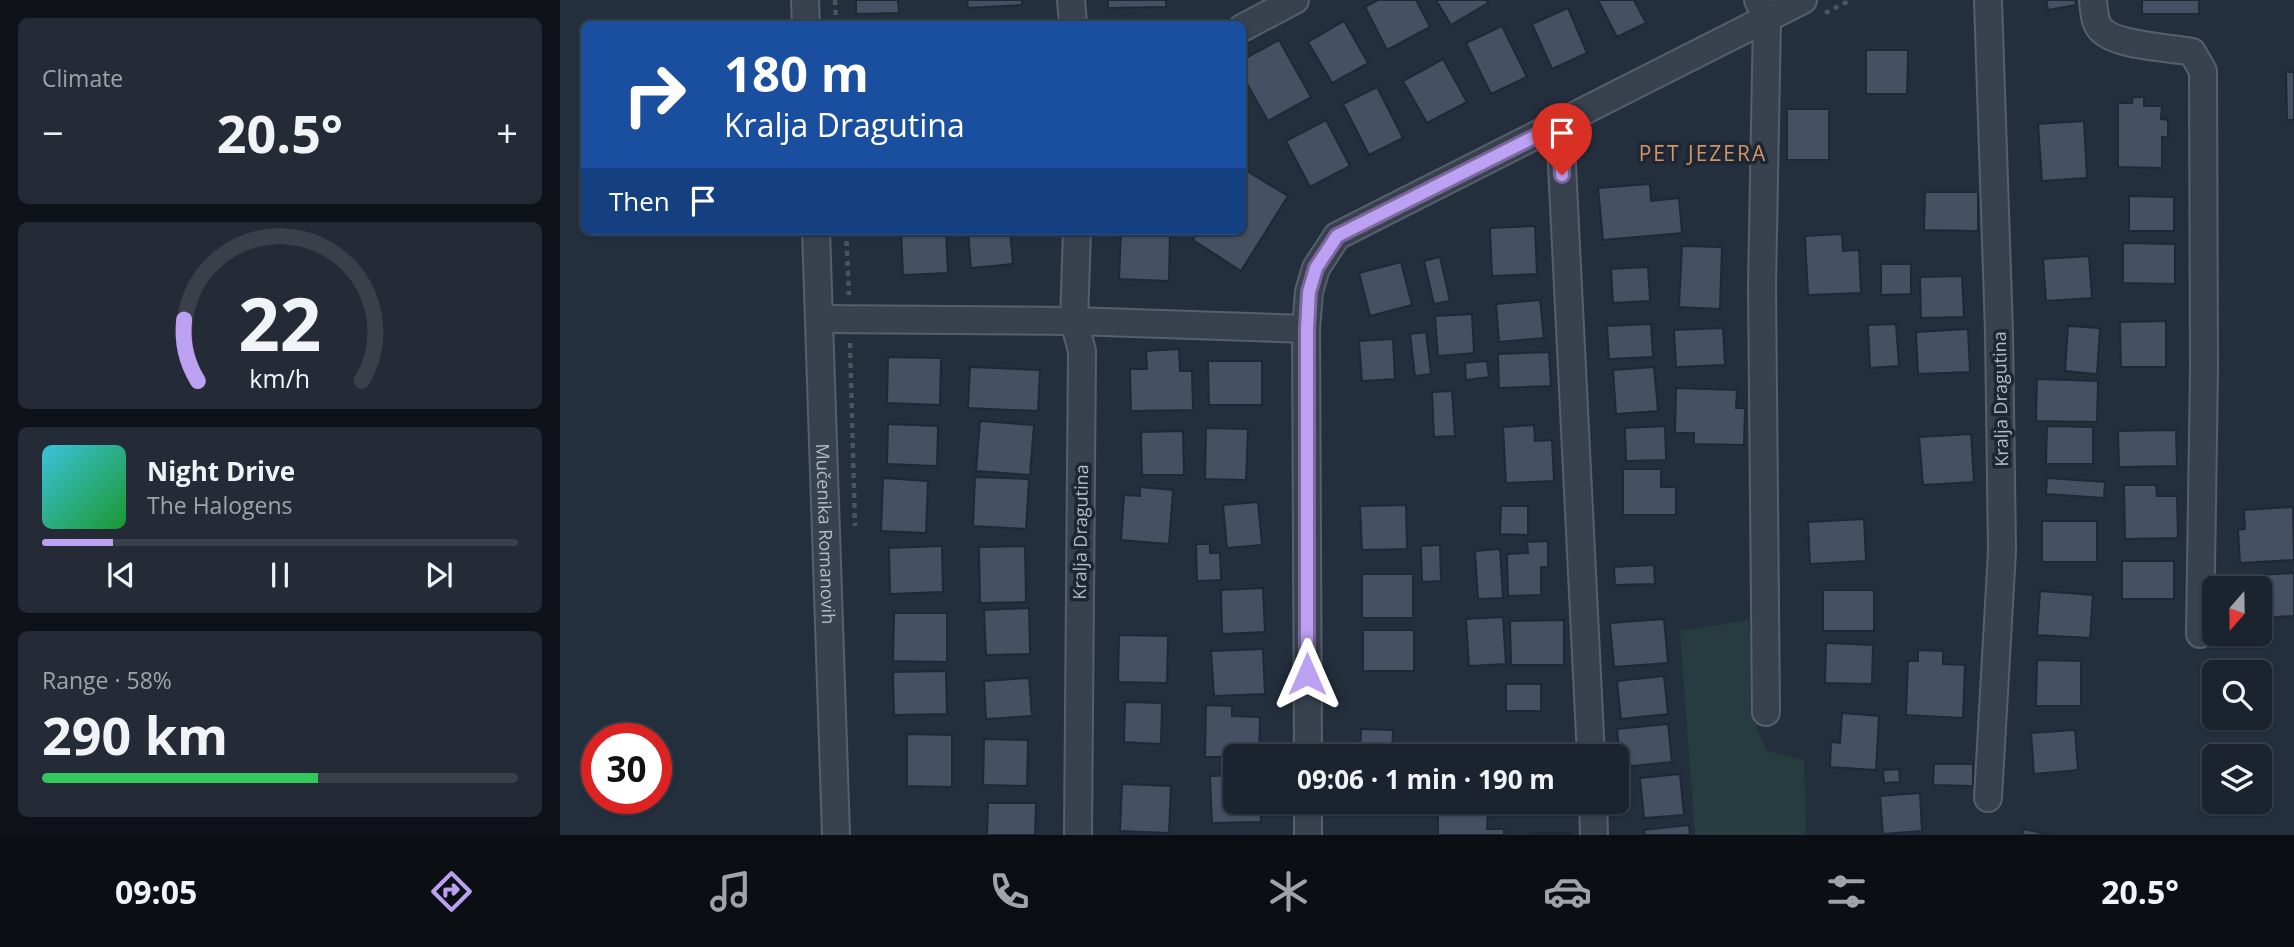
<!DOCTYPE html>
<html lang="en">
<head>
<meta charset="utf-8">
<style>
  body { margin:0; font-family:"Open Sans",sans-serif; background:#242b36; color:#f1f3f6; height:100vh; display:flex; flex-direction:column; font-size:26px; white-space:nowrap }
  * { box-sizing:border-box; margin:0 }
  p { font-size:23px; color:#a0a4aa }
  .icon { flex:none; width:38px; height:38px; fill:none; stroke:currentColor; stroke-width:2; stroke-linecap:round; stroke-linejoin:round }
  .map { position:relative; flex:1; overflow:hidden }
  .drawer { display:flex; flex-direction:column; gap:18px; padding:18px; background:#0f1319; width:560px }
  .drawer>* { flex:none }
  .top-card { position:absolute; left:21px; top:21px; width:665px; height:214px; border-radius:10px; box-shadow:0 2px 5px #0004,0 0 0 2px #39404a; background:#1a4fa0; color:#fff; overflow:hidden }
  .needle { width:46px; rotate:200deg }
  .fabs { position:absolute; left:1642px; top:576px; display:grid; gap:14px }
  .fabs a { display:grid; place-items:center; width:70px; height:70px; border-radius:10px; background:#1b232e; box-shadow:0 2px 5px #0004,0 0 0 2px #39404a; font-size:35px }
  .speed { position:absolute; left:21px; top:723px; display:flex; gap:14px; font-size:35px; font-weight:700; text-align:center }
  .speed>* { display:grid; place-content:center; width:91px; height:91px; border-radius:50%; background:#1b232e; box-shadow:0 2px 5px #0004,0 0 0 2px #39404a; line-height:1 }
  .speed .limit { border:10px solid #d22; background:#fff; color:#111 }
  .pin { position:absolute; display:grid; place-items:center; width:60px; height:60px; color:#fff; margin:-72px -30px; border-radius:50% 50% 50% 0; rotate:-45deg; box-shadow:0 0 7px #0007 }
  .pin .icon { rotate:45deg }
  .me { position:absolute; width:77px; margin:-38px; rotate:0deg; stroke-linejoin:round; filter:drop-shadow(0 0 5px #0008) }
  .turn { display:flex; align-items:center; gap:24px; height:147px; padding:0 28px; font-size:32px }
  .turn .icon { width:91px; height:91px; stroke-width:2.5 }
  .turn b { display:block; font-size:49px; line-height:60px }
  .then { display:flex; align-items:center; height:66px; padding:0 28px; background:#0003; gap:14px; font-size:26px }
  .big { font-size:52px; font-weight:700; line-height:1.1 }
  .drawer .tile { flex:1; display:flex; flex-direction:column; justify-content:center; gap:10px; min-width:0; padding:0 24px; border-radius:10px; background:#242b36 }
  .drawer .dial { align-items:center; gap:0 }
  .dial svg { height:182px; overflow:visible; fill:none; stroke:#39404a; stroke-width:7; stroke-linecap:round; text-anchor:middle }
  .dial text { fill:#f1f3f6; stroke:none }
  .song { display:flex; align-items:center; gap:21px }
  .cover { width:84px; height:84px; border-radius:10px; background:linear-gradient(135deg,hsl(190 70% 55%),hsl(130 70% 35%)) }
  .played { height:7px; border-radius:4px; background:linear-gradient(90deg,#bca0f2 15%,#39404a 15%) }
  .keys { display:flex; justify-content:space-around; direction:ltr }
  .heat { display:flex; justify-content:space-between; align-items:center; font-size:38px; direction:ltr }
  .charge { height:10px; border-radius:5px; background:linear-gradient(90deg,#34c759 58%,#39404a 0) }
  .trip { position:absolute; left:663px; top:744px; width:406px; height:70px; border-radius:10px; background:#1b232e; box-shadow:0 2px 5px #0004,0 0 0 2px #39404a; font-weight:700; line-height:70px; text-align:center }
  .tabs { display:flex; height:112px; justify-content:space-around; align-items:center; background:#0b0e12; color:#a0a4aa }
  .tabs .icon { width:49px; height:49px }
  .tabs .current { color:#bca0f2 }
  .tabs b { font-size:32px; color:#f1f3f6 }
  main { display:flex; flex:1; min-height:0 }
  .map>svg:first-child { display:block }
  .green { fill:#263c3f }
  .building { fill:#455162; stroke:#1f2835; stroke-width:2 }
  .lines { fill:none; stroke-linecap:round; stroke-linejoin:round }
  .minor-casing { stroke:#565f6c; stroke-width:30 }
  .path { stroke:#44595c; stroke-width:4.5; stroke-dasharray:5 5; stroke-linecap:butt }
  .minor { stroke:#38414e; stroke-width:26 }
  .route-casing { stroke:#7a689d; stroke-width:18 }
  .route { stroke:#bca0f2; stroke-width:12 }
  .labels { text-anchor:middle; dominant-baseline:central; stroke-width:7; stroke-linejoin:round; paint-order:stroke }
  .street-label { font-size:18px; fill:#b4bcc9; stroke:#1d2633 }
  .quarter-label { font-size:21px; letter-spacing:2px; fill:#d59563; stroke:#1d2633 }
</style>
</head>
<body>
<main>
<section class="drawer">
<div class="tile"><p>Climate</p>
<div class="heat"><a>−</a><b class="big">20.5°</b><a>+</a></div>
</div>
<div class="tile dial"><svg viewBox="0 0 100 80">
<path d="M14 69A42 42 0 1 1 86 69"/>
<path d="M14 69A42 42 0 0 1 8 42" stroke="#bca0f2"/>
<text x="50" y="56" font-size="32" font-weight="700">22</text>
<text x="50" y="72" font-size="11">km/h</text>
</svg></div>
<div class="tile">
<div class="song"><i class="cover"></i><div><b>Night Drive</b><p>The Halogens</p></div></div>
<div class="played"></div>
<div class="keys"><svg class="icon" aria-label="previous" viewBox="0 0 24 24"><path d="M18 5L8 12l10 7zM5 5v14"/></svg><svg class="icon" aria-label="pause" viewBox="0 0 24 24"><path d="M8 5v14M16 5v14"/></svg><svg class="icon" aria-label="next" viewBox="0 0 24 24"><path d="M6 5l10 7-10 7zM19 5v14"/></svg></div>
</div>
<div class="tile"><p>Range · 58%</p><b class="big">290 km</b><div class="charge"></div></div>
</section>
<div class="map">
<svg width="1734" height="835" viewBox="0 0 1734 835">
  <rect width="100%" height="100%" fill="#242f3e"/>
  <path class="green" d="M1189 620 1197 730 1207 751 1244 761 1246 835H1135L1120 631Z"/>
  <path class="building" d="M296 0H338L339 13 296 14Z
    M407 0H462V5L408 8Z
    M548 0H606V7L548 8Z
    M818 0H856L870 27 827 50 805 7Z
    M876 0H926L928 3 891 25Z
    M1038 0H1074L1086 23 1057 37Z
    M1486 0H1515L1516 5 1488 10Z
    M1582 0H1639V14H1582Z
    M1008 8 1027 53 992 69 972 24Z
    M784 21 808 63 772 83 748 42Z
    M942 26 967 77 931 94 906 43Z
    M719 40 751 97 708 121 682 75V60Z
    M1306 50H1348L1347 94H1306Z
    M883 59 907 102 867 123 843 81Z
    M1726 72H1734V120H1727Z
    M817 87 843 138 809 155 783 104Z
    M1573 97H1584V106H1602L1601 119 1608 120V137H1602V168L1558 167V103H1572Z
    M1227 109H1269V160H1227Z
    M766 120 790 166 750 187 726 141Z
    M1524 121 1527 178 1482 181 1478 124Z
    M682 168 728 196 681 271 633 240 639 231H682Z
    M1090 184 1091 201 1119 198 1122 233 1043 240 1038 188Z
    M1365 192H1418V231L1364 230Z
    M1569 196 1614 197V231H1569Z
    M975 226 977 274 932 276 930 228Z
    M341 231H386L388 273 343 275Z
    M408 231H450L453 264 411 268Z
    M561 231H610L609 281 559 279Z
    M1282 234 1283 251 1299 250 1301 293 1248 295 1245 236Z
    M1563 243 1615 244V284L1563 283Z
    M1122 246 1162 247 1160 309 1119 307Z
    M1529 256 1532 298 1486 301 1483 259Z
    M880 257 890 301 874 304 864 261Z
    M841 262 852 305 810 316 799 273Z
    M1321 264H1351V294L1321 295Z
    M1088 267 1090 301 1053 303 1051 269Z
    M1402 276 1404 317 1361 318 1360 277Z
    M980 300 984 338 939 342 936 304Z
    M912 314 914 353 878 356 875 316Z
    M1606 321V367H1561L1560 322Z
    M1091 324 1093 357 1049 359 1047 326Z
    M1336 324 1339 366 1310 368 1308 325Z
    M1508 326 1540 328 1537 374 1505 371Z
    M1163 328 1165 365 1116 367 1114 330Z
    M1408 329 1410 372 1358 374 1356 332Z
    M866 332 871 374 855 376 850 334Z
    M833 339 835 379 802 381 799 341Z
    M619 349 620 371H632L633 410 571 411 570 369H587L586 351Z
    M989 352 991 386 939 388 938 354Z
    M328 357 381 358 380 405 327 403Z
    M648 361H702V405H649Z
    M927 361 929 377 906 380 905 363Z
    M410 367 480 370 478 411 408 408Z
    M1094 367 1098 411 1056 414 1053 370Z
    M1477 379 1538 381 1537 422 1476 421Z
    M1116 388 1177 390 1176 408H1185L1184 445 1134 444V433H1115Z
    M892 391 895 436 874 437 872 392Z
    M420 421 474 425 470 475 416 471Z
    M328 424 378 426 377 466 327 464Z
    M974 425 975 441 992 440 994 481 946 483 943 427Z
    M1105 426 1106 460 1066 461 1065 428Z
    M1487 426 1533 427V464H1486Z
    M646 428 688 429 686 480 645 479Z
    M1616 430 1617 466 1559 467 1558 431Z
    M623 431 624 475H582L581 432Z
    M1411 434 1414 482 1363 485 1359 437Z
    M1063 469H1101V487H1116V515H1063Z
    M415 477 469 479 466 529 413 526Z
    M323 478 368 481 366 533 321 531Z
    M1487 478 1545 482 1544 498 1486 494Z
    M1564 485H1596L1597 496H1617L1618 538 1565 539Z
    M580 487 613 490 609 544 561 540 564 495 580 496Z
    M698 502 702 545 667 548 663 505Z
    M846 505 847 549 802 550 800 506Z
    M941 506H968V535L940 534Z
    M1733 507 1734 560 1680 563 1678 530 1685 529 1684 510Z
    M1304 519 1306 561 1250 564 1248 522Z
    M1482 521H1537V562H1482Z
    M988 541V567H981V595L948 596 947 554 968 553 967 542Z
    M636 544H650V553H660L661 580 637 581Z
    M880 545 881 581 862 582 861 546Z
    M382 546 383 592 330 594 329 548Z
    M465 546 466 602 420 603 419 547Z
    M940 549 943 598 918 599 915 551Z
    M1562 561H1614V599H1562Z
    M1094 565 1095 584 1055 585 1054 567Z
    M1734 573V616L1699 618V588H1685L1684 576Z
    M802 574H853V618H802Z
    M703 588 705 632 662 634 661 590Z
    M1263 590H1314V631H1263Z
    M1480 591 1533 595 1530 638 1477 635Z
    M469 608 470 654 426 655 424 610Z
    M334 613H387V662L333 661Z
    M943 617 946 664 909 666 906 619Z
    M1104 619 1108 663 1054 667 1050 623Z
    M1004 620V665H951L950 621Z
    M803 630H854V671H803Z
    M559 635 608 636 607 683 558 682Z
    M1266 643 1313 645 1312 684 1265 683Z
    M703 649 705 694 654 696 651 651Z
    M1358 650 1383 651V664L1405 665 1403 718 1346 715 1348 661H1358Z
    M1477 660 1521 661V706H1476Z
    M386 671 387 714 334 715 333 672Z
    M1104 676 1108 714 1061 719 1057 681Z
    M469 678 472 716 426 719 424 681Z
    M946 684H981V711H946Z
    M565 702 602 703 601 744 564 742Z
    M646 705 672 706V716L700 717 699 756 645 757Z
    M1282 713 1319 716 1316 770 1270 767 1271 742 1280 743Z
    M1108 724 1112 762 1061 767 1057 729Z
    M801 729 833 730 832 756H800Z
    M1515 730 1518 770 1474 774 1471 733Z
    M347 734 392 735V787L347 786Z
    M424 739 468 740 467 786 423 785Z
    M1374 764H1413V786L1373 785Z
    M1339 769 1340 782 1324 783 1323 770Z
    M1120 774 1124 815 1084 818 1080 778Z
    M676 775V802H700L701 822 652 823 650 776Z
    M562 784 611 786 609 833 560 831Z
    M1360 793 1362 831 1323 834 1320 796Z
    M428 803H476L475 835H427Z
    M878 810H928L927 829H944V835H878Z
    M1129 825 1130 835H1085L1084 830Z
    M1464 829 1490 835H1462Z
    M971 833H1012V835H971Z"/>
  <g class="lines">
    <g class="minor-casing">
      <g id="minor">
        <path d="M245 0 246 24"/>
        <path d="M511 0 513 24"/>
        <path d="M1198 0 1207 19 1202 285 1206 712"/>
        <path d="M1533 0C1534 8 1534 20 1539 27 1551 46 1608 47 1632 52L1643 71 1644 369 1640 634"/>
        <path d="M682 28 735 0"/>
        <path d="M1000 124 1031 756"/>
        <path id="s1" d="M256 231 276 835"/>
        <path d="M517 231 514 321 522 351 518 835"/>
        <path d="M260 319 514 321 746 329"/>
        <path d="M748 756 746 329 749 292 756 268 777 236 1243 0"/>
        <path d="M1428 798 1442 551 1439 332 1428 0"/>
        <path d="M748 802V835"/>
        <path d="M1033 802 1034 835"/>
      </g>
    </g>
    <path class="path" d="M275 0 276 24
      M1265 13 1291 0
      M286 231 289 295
      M290 343 295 526"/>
    <use href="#minor" class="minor"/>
  </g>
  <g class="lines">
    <g class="route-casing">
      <path id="route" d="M747 674V329L749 292 756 268 777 236 1000 124 1002 175"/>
    </g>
    <use href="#route" class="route"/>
  </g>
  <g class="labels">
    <g class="street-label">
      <text transform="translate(1440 399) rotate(-91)">Kralja Dragutina</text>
      <text transform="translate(520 532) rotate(-89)">Kralja Dragutina</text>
      <text stroke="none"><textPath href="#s1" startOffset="303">Mučenika Romanovih</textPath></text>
    </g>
    <g class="quarter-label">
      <text x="1143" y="153">PET JEZERA</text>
    </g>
  </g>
</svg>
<div class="fabs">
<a><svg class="needle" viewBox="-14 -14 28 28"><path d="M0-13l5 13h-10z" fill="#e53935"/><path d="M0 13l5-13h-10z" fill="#a0a4aa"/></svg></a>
<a><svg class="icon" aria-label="search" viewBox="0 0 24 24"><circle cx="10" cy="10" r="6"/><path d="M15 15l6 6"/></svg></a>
<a><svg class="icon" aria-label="layers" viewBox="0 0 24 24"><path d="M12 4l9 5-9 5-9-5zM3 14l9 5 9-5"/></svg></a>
</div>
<div class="speed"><div class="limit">30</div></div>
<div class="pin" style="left:1002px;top:175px;background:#d93025"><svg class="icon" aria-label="arrive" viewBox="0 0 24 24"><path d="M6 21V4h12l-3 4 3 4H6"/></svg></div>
<svg class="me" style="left:747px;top:674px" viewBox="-20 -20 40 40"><path d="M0-17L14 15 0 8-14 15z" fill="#bca0f2" stroke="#fff" stroke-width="4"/></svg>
<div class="trip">09:06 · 1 min · 190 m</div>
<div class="top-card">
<div class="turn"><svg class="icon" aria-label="right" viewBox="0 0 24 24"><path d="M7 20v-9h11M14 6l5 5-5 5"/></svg><div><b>180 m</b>Kralja Dragutina</div></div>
<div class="then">Then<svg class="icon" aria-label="arrive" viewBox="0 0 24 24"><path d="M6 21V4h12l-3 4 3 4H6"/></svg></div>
</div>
</div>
</main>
<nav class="tabs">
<b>09:05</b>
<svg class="icon current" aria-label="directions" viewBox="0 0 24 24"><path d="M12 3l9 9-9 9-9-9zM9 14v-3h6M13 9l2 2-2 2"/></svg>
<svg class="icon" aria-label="music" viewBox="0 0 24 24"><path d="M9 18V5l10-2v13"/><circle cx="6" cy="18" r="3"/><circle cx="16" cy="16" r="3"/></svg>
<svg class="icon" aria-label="phone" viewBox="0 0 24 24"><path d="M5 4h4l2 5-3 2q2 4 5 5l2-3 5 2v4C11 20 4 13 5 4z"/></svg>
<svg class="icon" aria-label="climate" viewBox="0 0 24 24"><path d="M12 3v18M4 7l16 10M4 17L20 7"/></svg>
<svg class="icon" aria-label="car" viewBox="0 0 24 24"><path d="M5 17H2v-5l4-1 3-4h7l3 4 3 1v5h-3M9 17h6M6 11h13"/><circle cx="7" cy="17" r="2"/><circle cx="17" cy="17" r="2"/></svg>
<svg class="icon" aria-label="filters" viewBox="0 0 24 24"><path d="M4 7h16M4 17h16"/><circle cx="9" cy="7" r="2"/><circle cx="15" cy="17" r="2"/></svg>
<b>20.5°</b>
</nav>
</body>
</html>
